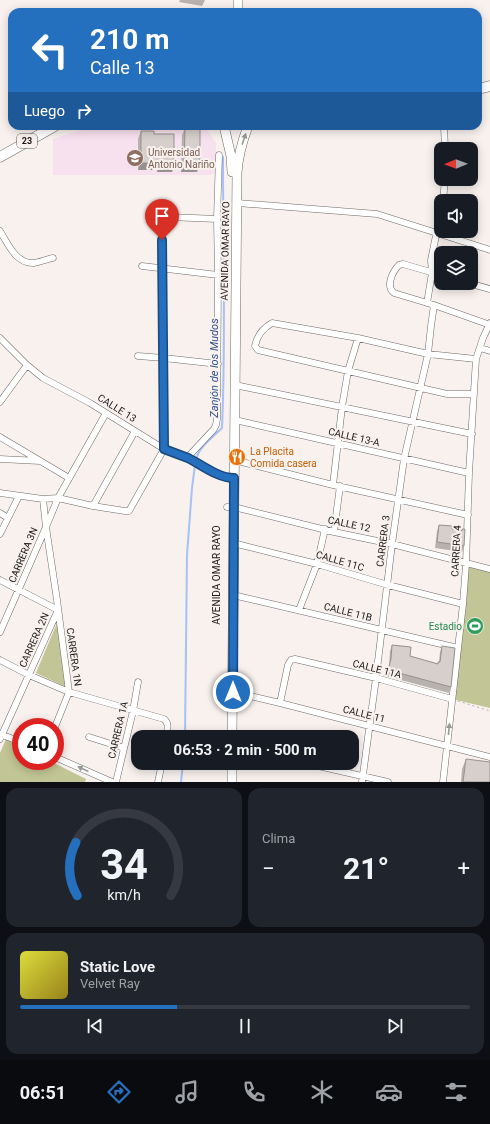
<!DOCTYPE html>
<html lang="es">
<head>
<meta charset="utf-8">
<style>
  body { margin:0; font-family:Roboto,sans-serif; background:#20242c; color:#f1f3f6; height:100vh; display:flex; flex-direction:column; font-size:15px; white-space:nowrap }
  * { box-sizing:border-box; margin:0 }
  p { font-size:13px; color:#9ea1a6 }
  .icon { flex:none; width:22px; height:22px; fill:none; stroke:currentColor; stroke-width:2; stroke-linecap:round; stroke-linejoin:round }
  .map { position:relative; height:782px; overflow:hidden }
  .details { display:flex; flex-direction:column; gap:6px; padding:6px; background:#0d0f14; flex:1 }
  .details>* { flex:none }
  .top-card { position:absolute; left:8px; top:8px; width:474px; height:122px; border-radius:12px; box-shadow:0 2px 10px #0003; background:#256fbf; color:#fff; overflow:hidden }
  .needle { width:26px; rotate:269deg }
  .fabs { position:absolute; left:434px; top:142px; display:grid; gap:8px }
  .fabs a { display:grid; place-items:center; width:44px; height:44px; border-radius:8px; background:#171b24; box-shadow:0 2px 10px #0003; font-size:20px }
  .speed { position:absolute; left:12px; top:718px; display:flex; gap:8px; font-size:20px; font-weight:700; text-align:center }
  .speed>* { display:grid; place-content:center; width:52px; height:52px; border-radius:50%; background:#171b24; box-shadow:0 2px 10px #0003; line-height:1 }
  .speed .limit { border:6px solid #d22; background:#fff; color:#111 }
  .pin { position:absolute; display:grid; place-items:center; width:34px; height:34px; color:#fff; margin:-41px -17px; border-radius:50% 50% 50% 0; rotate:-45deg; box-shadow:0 0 4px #0007 }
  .pin .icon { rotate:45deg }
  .me { position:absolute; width:44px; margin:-22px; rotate:0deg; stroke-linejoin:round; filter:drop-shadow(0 0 3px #0008) }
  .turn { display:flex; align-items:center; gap:14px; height:84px; padding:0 16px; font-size:18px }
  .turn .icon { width:52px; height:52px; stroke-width:2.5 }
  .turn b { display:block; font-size:28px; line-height:34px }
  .then { display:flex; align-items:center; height:38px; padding:0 16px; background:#0003; gap:8px; font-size:15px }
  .big { font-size:30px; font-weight:700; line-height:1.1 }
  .details .card { flex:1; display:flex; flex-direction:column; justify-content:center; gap:6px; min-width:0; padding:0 14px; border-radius:12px; background:#20242c }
  .details .dial { align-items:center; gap:0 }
  .dial svg { height:104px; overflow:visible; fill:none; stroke:#363941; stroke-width:7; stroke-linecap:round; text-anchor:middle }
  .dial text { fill:#f1f3f6; stroke:none }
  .song { display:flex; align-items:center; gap:12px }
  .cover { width:48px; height:48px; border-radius:6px; background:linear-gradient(135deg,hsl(60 70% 55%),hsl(50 70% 35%)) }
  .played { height:4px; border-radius:2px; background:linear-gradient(90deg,#256fbf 35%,#363941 35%) }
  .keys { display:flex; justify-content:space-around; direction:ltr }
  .heat { display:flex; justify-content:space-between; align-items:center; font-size:22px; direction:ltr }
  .details .tiles { flex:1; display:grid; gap:6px; grid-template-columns:1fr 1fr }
  .card:last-child { grid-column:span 2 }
  .trip { position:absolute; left:131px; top:730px; width:228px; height:40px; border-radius:12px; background:#171b24; box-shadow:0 2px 10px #0003; font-weight:700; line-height:40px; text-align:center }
  .tabs { display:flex; height:64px; justify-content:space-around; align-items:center; background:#090b0e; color:#9ea1a6 }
  .tabs .icon { width:28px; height:28px }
  .tabs .selected { color:#256fbf }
  .tabs b { font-size:18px; color:#f1f3f6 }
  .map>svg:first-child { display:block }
  .education { fill:#f8e1ee }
  .green { fill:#c2c595 }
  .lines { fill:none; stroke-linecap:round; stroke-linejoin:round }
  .stream { stroke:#a6c1f5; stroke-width:2 }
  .street-casing { stroke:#6e6966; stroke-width:7 }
  .secondary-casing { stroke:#6e6966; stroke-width:10 }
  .primary-casing { stroke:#6e6966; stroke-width:11 }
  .path { stroke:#b5b0ad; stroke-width:1; stroke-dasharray:2 3; stroke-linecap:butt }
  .street { stroke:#fff; stroke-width:6 }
  .secondary { stroke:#fff; stroke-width:9 }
  .primary { stroke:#fff; stroke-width:10 }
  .wall { fill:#b8b2af }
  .shaded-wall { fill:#96918f }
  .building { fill:#d6cfcc; stroke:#96918f }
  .oneway { fill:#989897 }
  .route-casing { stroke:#18487c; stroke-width:10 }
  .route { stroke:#256fbf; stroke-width:7 }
  .labels { text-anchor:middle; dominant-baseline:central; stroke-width:4; stroke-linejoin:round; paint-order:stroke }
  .shield { fill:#f8f1ee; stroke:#5d5a58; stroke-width:1 }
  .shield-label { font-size:9px; font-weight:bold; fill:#1b1918 }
  .education-label { font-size:10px; fill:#785e54; stroke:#f8f1ee; text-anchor:start }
  .street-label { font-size:10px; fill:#1b1918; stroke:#f8f1ee }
  .food-label { font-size:10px; fill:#c56008; stroke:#f8f1ee; text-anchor:start }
  .leisure-label { font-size:10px; fill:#27864d; stroke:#f8f1ee; text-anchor:end }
  .water-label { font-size:11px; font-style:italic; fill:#2e4d8b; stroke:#f8f1ee }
</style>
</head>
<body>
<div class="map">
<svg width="490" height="782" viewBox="0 0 490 782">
  <rect width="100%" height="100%" fill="#f8f1ee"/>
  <path class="education" d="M93 126H203L207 130 216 143V173L209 175H53V139Z"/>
  <path class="green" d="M466 564 490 569V708L452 699Z
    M57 623 66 687 36 673Z
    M6 739 21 747V761H50L86 779 85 782H0V753Z"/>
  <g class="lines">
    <path class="stream" d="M196 460C198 448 213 437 222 428 226 338 223 247 223 157
      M185 737 187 555 192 488 195 465
      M181 782 183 763"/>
    <g class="street-casing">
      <path id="street" d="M444 126 445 149
        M443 201 445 179
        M237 203 377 214 490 250
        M0 231C8 244 16 264 34 263 40 262 47 259 53 258
        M142 266 218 275
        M441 275 403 264 399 265C393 271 385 286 394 293L434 305 490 325
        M468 283 490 289
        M427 303 432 273 431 260 441 211
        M0 338 27 365 43 378 90 403 164 449 187 458 200 465 228 478H234
        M480 348 490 351
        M138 356 164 358 218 364
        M235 385 472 434
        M474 394H447L258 350 255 346C257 336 263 328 272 323L358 338 428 354 476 359
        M0 402 27 365
        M235 420 469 473
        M0 437 69 478
        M187 458 214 429 216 425 217 419 218 275 217 219 219 155
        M0 459 40 461
        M234 460 333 485 468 515
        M333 485 342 407 348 371 358 338
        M0 493 43 499 58 498 106 413
        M93 506 125 511H129L164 449 162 225 164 221 169 217 217 219
        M227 507H234L334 532 392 544 490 569
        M0 513 8 518
        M334 532 340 486
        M0 534 19 496
        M233 543 317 564 388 585 463 604
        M0 580 58 610
        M233 595 458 648
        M299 610 317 564 325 529
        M0 632 46 527 43 499
        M0 660 29 675 69 692 164 719C170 724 167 730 166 737
        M233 692 280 703 490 757
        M280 703 288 665 291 660 295 659 376 678 452 699
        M55 727 69 692 57 600 46 527 58 498 93 506 135 431
        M0 734 21 742
        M89 737 124 748
        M0 739 58 610
        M55 757 112 782
        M305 763 388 782
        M116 782 133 711 138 682
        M158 782 162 763
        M362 782 376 678 392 544 404 459 428 354 431 326 434 305
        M443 782 463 604 466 564 469 473 476 359 483 338 490 323"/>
    </g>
    <g class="secondary-casing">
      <path id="secondary" d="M238 12V0
        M224 126 231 156 232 172
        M232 737 237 173C238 156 242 142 248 126
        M232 782V763"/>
    </g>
    <g class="primary-casing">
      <path id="primary" d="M478 89 490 86
        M0 157 55 126"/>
    </g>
    <path class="path" d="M458 701 490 711"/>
    <use href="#street" class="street"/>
    <use href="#secondary" class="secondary"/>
    <use href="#primary" class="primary"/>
  </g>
  <path class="wall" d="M180 0H205L202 6 179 2Z
    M185 128 197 172H181L182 135Z
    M141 131 154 134 174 165 172 172H157V170H138V139Z
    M439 525 452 529 462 531V529L464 546 462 552 435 548 437 531Z
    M392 645 410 656 438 664 439 662 440 652 442 646 451 687 449 693 386 676 389 666 390 651Z
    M466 759 490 782H461L462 769Z"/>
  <path class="shaded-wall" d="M141 163H160L157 170H138Z
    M160 165H174L172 172H157Z
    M184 165H200L197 172H181Z"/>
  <path class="building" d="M185 128 200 129V165H184Z
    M141 131H154V134H174V165H160V163H141Z
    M439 525 452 526V529L462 531V529H465L464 546 437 542Z
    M392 645 411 647 410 656 438 664V662H440L442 646 455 648 451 687 388 670 391 659Z
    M466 759 490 762V782H463Z"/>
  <defs><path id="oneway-solid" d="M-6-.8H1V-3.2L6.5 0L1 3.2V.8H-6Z"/></defs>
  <g class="oneway">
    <use href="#oneway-solid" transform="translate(244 139) rotate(-71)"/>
    <use href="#oneway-solid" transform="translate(449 729) rotate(-84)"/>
    <use href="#oneway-solid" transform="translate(83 769) rotate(-156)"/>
  </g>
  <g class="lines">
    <g class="route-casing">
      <path id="route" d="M162 240 164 449C172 452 180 455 188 458 202 465 218 478 234 478L233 692"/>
    </g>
    <use href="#route" class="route"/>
  </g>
  <defs>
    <g id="university-disc" transform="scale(0.9)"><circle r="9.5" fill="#8d6e63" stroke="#f8f1ee"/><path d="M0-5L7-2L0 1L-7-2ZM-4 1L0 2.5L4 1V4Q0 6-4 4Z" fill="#fff"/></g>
    <g id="restaurant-disc" transform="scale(0.9)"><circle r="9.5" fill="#e8710a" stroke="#f8f1ee"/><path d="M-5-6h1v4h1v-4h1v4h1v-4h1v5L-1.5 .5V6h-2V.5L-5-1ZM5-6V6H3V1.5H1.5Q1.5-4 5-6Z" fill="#fff"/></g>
    <g id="stadium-disc" transform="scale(0.9)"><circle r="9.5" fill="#2e9e5b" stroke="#f8f1ee"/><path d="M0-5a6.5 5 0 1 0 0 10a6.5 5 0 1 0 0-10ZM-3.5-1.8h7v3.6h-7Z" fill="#fff"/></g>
  </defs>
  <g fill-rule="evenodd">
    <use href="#university-disc" x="135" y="158"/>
    <use href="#restaurant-disc" x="237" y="457"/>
    <use href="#stadium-disc" x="475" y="626"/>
  </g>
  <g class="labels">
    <rect class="shield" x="17" y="134" width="20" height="14" rx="3"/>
    <g class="shield-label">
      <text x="27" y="141">23</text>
    </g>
    <g class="education-label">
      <text x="148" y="152">Universidad<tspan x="148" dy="12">Antonio Nariño</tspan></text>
    </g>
    <g class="street-label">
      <text transform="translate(225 251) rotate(-89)">AVENIDA OMAR RAYO</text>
      <text transform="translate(117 408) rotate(32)">CALLE 13</text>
      <text transform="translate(354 437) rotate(13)">CALLE 13-A</text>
      <text transform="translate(349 524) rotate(12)">CALLE 12</text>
      <text transform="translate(383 541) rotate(-83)">CARRERA 3</text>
      <text transform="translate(456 551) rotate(-87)">CARRERA 4</text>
      <text transform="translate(23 555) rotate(-67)">CARRERA 3N</text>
      <text transform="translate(340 561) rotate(16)">CALLE 11C</text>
      <text transform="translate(216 575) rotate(-90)">AVENIDA OMAR RAYO</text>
      <text transform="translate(348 612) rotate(14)">CALLE 11B</text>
      <text transform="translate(34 640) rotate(-66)">CARRERA 2N</text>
      <text transform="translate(74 657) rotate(82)">CARRERA 1N</text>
      <text transform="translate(377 669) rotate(14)">CALLE 11A</text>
      <text transform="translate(364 714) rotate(14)">CALLE 11</text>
      <text transform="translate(118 730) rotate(-77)">CARRERA 1A</text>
    </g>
    <g class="food-label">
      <text x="250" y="451">La Placita<tspan x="250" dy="12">Comida casera</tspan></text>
    </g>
    <g class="leisure-label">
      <text x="462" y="626">Estadio</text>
    </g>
    <g class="water-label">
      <text transform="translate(214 368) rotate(-90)">Zanjón de los Mudos</text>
    </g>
  </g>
</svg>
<div class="fabs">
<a><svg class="needle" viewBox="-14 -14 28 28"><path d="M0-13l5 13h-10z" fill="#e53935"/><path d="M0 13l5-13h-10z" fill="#9ea1a6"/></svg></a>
<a><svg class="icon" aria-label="sound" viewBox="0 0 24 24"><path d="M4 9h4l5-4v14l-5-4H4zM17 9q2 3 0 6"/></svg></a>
<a><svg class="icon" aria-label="layers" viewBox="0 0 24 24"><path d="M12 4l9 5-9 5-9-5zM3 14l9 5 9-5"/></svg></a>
</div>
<div class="speed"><div class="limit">40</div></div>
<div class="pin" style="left:162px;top:240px;background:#d93025"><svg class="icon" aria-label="arrive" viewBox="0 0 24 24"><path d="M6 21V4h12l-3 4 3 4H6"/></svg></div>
<svg class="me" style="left:233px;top:692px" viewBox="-20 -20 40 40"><circle r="17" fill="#256fbf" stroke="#fff" stroke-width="3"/><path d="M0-11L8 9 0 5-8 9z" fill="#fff"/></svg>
<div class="trip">06:53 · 2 min · 500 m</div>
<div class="top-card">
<div class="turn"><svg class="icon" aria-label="left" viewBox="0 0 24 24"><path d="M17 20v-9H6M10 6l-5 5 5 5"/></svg><div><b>210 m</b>Calle 13</div></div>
<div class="then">Luego<svg class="icon" aria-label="right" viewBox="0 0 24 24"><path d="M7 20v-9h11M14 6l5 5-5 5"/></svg></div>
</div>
</div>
<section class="details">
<div class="tiles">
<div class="card dial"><svg viewBox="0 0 100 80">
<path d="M14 69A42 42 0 1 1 86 69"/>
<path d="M14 69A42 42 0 0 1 13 28" stroke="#256fbf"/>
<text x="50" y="56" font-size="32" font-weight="700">34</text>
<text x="50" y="72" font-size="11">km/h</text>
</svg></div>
<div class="card"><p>Clima</p>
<div class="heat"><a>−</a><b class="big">21°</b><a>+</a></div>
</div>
<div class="card">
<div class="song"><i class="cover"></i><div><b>Static Love</b><p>Velvet Ray</p></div></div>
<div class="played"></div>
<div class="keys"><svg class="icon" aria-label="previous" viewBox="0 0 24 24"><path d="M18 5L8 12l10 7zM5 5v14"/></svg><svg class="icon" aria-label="pause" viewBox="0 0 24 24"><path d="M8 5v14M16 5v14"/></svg><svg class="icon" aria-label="next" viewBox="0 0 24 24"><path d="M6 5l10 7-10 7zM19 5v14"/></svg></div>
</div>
</div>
</section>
<nav class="tabs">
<b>06:51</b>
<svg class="icon selected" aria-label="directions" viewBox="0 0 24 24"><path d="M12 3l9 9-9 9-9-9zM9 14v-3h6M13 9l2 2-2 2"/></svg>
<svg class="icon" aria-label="music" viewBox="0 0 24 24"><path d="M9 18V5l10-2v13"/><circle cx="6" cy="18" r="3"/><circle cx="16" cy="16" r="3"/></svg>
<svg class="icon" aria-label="phone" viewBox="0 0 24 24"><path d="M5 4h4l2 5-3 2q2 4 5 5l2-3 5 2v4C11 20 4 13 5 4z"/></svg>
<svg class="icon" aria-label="climate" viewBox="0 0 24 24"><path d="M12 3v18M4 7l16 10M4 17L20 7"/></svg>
<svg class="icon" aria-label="car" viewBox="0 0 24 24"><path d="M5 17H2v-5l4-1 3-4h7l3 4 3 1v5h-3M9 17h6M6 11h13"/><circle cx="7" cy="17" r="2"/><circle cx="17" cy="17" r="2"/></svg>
<svg class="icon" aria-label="filters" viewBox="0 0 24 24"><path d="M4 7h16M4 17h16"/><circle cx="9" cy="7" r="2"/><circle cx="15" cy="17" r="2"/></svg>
</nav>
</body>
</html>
